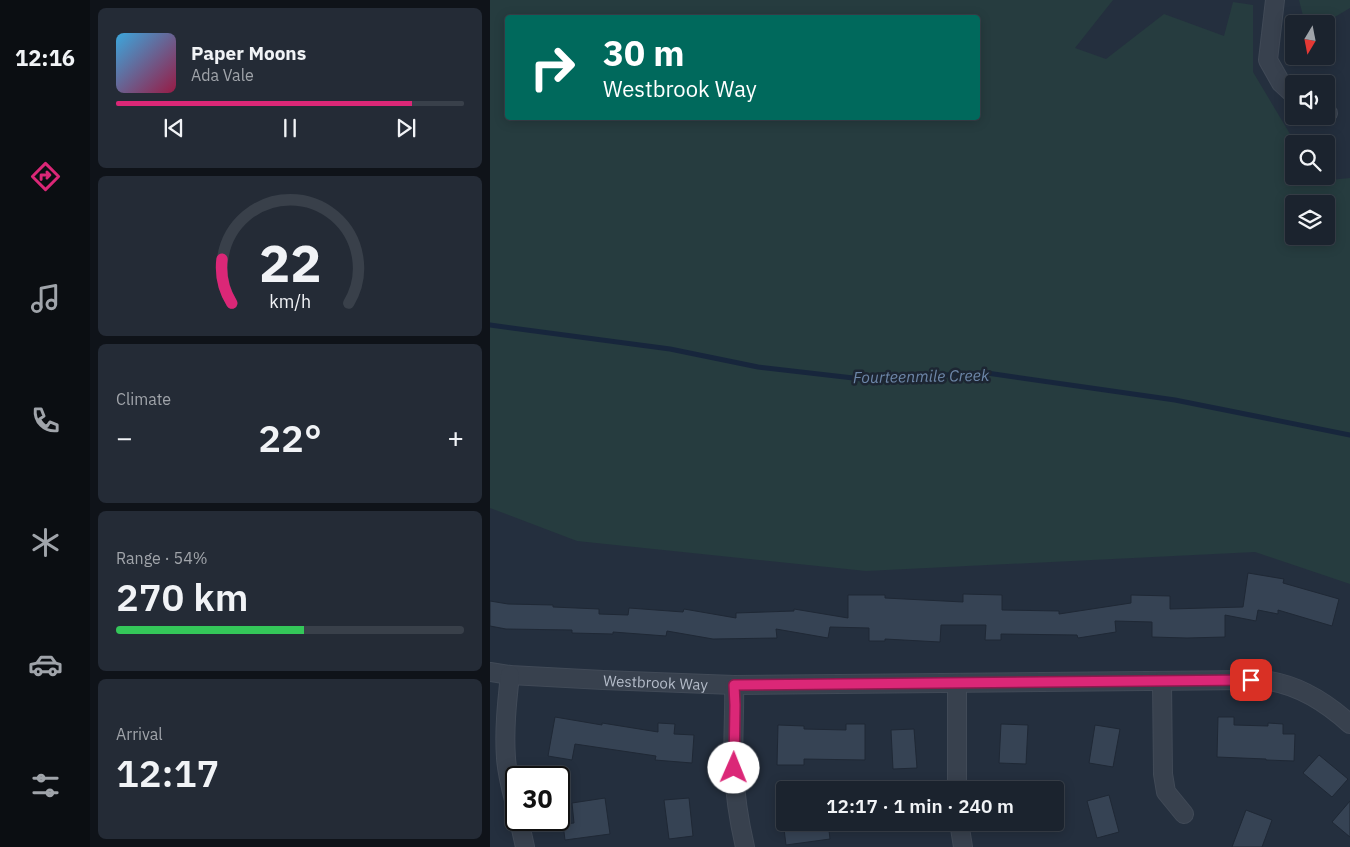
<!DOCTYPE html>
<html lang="en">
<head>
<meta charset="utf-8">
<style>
  body { margin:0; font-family:"IBM Plex Sans",sans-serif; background:#242b36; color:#f1f3f6; height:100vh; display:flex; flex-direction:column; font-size:19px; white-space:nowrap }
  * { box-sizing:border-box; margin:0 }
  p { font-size:16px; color:#a0a4aa }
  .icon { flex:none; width:28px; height:28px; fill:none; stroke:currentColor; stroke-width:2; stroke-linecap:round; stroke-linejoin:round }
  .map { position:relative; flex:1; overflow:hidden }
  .side { display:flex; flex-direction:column; gap:8px; padding:8px; background:#0f1319; width:400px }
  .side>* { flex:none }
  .hud { position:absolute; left:15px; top:15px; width:475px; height:105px; border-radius:5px; box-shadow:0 2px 12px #0003,0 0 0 1px #39404a; background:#00695c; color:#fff; overflow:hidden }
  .needle { width:32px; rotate:190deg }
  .fabs { position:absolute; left:795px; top:15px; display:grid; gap:10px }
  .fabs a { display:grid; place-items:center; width:50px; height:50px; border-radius:5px; background:#1b232e; box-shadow:0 2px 12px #0003,0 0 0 1px #39404a; font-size:25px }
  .speed { position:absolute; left:15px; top:766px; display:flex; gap:10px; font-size:25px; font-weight:700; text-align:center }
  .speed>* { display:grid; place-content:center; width:65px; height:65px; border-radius:50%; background:#1b232e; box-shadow:0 2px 12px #0003,0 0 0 1px #39404a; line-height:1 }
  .speed .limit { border:2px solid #111; border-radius:8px; background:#fff; color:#111 }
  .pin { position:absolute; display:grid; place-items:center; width:42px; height:42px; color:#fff; margin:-21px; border-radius:10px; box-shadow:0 2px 8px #0006 }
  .me { position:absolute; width:55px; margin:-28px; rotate:1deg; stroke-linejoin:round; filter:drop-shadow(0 0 4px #0008) }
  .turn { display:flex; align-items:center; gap:18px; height:105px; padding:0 15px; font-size:22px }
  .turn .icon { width:65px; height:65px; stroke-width:2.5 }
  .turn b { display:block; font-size:35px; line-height:42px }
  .big { font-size:38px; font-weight:600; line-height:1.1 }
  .side .tile { flex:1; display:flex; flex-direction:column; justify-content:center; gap:8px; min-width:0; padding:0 18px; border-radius:8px; background:#242b36 }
  .side .dial { align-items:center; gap:0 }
  .dial svg { height:130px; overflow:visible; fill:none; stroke:#39404a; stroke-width:7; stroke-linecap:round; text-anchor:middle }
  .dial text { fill:#f1f3f6; stroke:none }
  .song { display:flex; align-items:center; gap:15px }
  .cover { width:60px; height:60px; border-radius:8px; background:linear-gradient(135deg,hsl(200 70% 55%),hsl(340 70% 35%)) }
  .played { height:5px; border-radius:2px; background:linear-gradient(90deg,#db2777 85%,#39404a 85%) }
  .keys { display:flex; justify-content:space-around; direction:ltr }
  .heat { display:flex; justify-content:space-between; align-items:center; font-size:28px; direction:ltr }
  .charge { height:8px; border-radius:4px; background:linear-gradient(90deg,#34c759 54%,#39404a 0) }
  .trip { position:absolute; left:286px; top:781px; width:288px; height:50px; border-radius:5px; background:#1b232e; box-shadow:0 2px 12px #0003,0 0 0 1px #39404a; font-weight:600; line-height:50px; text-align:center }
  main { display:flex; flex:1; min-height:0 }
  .tab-bar { display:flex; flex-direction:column; width:90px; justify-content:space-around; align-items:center; background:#0b0e12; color:#a0a4aa }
  .tab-bar .icon { width:35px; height:35px }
  .tab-bar .on { color:#db2777 }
  .tab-bar b { font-size:22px; color:#f1f3f6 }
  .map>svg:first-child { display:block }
  .green { fill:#263c3f; fill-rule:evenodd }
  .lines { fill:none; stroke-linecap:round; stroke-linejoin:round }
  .stream { stroke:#17263c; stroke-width:5 }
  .building { fill:#364354; stroke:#1f2835 }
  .minor-casing { stroke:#414a57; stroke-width:20 }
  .minor { stroke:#38414e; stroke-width:18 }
  .route-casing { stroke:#8e194d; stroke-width:12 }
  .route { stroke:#db2777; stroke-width:9 }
  .labels { text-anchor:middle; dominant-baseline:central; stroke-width:5; stroke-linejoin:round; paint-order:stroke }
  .street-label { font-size:15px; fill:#b4bcc9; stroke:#1d2633 }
  .water-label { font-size:16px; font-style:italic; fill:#6d86a8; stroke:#1d2633 }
</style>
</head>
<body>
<main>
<nav class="tab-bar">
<b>12:16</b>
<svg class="icon on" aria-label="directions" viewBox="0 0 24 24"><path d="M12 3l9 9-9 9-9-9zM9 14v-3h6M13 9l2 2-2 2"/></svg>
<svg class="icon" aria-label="music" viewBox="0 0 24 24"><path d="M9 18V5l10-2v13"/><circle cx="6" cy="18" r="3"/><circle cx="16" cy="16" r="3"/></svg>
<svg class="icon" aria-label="phone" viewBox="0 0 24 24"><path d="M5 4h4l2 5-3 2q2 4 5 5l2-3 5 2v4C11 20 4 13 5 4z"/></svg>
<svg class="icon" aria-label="climate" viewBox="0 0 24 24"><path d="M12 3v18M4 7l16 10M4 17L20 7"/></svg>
<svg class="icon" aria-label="car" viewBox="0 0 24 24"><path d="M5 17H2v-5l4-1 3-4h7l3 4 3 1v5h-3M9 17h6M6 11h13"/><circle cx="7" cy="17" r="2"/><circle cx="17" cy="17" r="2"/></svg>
<svg class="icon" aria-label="filters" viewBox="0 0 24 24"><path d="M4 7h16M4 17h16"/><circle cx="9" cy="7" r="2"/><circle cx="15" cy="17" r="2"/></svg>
</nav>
<section class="side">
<div class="tile">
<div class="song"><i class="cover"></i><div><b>Paper Moons</b><p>Ada Vale</p></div></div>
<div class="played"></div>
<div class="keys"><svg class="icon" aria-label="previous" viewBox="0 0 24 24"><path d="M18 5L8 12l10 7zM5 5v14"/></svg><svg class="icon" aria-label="pause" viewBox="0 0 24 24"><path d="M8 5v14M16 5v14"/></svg><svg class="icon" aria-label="next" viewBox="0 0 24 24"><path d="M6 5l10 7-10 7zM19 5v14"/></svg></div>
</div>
<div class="tile dial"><svg viewBox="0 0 100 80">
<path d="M14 69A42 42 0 1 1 86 69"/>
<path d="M14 69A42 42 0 0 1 8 42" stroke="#db2777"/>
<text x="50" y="56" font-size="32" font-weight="700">22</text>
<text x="50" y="72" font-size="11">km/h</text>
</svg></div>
<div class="tile"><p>Climate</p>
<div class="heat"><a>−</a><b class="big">22°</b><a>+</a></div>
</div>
<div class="tile"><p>Range · 54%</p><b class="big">270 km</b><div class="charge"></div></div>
<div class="tile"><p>Arrival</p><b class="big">12:17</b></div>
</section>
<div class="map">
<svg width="860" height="847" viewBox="0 0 860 847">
  <rect width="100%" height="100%" fill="#242f3e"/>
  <path class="green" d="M0 0H623L585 48 616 59 674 14 734 36 743 2 763 5V72L806 144H804V176H826L829 181 860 178V584L765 552 376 571 87 541 0 508ZM18 18H488V118H18ZM804 204H836V236H804Z
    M809 0H860V8L833 24H815Z"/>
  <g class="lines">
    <path class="stream" d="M0 325 180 349 268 367 372 379 497 373 685 400 860 435"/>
  </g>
  <path class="building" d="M758 573 794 579 793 583 849 599 842 626 788 610V614L768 610 766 621 735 615V637L697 638 662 637V622L625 621 626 632 588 638 587 635 511 634V640H495L496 625H451L450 642 395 639V641H379V628L340 627 338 638 286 629 287 638 223 639 177 631 176 636 123 632V634L82 633V630L16 629 0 626V601L18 604 63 605V607L109 609V614L138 615 139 608 193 612 194 609 246 618V613L304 611V609L358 618V595H395V598L473 602V594L512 595V610L569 611V614L641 603V595L680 596V609L753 607Z
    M65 717 112 725V723L168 732V723L185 724 184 734 204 735 202 763 165 760 166 756 85 744 82 760 58 756Z
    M728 717H744V725L778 726V723L793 724V734H805L804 761 776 760V759L727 757Z
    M356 724H375V760L314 759V765H287L288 725 314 726V729L356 730Z
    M511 724 538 725 536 764 509 763Z
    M605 725 630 729 623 767 599 763Z
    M424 729 427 768 403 769 401 730Z
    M829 755 858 779 842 797 813 773Z
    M619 795 629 832 607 838 597 801Z
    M115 798 120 834 75 840 73 824 84 823 82 803Z
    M199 798 203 836 179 839 174 800Z
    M860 801V837L842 822Z
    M756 810 782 820 772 847H742Z
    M309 822H338L340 839 296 845 294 829 310 827Z"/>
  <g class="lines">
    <g class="minor-casing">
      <g id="minor">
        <path d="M785 0 778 60 791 83 804 95"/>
        <path d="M836 112 838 113"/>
        <path id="s1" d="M0 672 20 675 113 680 244 685 761 680C767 680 774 680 780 681 810 686 838 704 860 724"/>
        <path d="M20 675C17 702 14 730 16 758 17 775 22 792 26 808"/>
        <path d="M672 681 673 774 676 792 694 814"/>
        <path d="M244 685C245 713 242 742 244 770 245 796 249 821 255 847"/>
        <path d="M467 790V683"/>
        <path d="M29 820 35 847"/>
        <path d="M469 822 473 847"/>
      </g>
    </g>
    <use href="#minor" class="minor"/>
  </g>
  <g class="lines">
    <g class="route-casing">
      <path id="route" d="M244 768 245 705 244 685 761 680"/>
    </g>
    <use href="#route" class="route"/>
  </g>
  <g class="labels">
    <g class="street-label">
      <text stroke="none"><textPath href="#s1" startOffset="166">Westbrook Way</textPath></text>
    </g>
    <g class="water-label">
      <text transform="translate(431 376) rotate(-1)">Fourteenmile Creek</text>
    </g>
  </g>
</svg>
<div class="fabs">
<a><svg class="needle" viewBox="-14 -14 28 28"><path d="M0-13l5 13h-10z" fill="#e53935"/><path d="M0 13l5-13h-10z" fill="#a0a4aa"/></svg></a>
<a><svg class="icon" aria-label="sound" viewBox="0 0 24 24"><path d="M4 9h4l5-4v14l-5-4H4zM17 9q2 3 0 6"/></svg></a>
<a><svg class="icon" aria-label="search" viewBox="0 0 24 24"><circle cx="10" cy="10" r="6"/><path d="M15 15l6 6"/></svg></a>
<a><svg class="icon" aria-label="layers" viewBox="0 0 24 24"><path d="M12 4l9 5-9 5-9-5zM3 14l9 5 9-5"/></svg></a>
</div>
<div class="speed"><div class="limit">30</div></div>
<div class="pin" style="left:761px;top:680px;background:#d93025"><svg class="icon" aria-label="arrive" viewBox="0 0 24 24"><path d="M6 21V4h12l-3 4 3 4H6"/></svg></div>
<svg class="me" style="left:244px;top:768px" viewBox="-20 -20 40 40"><circle r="19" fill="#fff"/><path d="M0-13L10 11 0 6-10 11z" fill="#db2777"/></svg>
<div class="trip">12:17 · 1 min · 240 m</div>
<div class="hud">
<div class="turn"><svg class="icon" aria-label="right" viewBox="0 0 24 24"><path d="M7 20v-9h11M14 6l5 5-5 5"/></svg><div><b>30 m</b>Westbrook Way</div></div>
</div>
</div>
</main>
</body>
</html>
